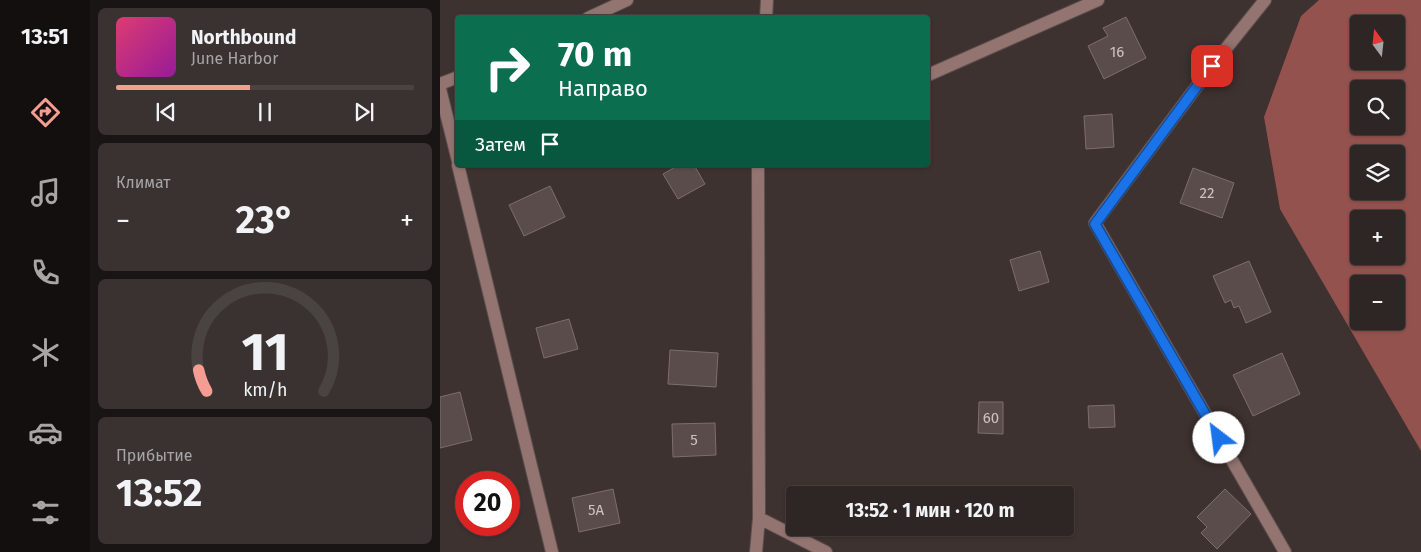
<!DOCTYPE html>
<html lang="ru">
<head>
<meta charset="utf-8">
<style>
  body { margin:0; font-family:"Fira Sans",sans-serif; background:#3a3231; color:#f1f3f6; height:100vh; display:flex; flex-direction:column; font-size:19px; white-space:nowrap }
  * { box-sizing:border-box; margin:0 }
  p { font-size:16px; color:#a7a5a6 }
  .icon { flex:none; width:28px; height:28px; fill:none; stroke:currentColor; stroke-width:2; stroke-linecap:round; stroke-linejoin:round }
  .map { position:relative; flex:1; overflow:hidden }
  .side { display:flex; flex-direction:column; gap:8px; padding:8px; background:#191514; width:350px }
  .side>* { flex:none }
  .top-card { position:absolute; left:15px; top:15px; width:475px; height:152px; border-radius:5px; box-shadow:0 1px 4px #0004,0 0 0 1px #494341; background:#0b6e4f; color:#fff; overflow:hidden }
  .needle { width:32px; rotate:345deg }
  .tools { position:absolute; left:910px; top:15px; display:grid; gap:10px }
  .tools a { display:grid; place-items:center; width:55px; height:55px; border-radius:5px; background:#2e2624; box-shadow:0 1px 4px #0004,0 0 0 1px #494341; font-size:25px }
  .speed { position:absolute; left:15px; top:471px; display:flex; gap:10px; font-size:25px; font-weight:700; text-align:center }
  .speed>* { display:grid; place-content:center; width:65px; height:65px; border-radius:50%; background:#2e2624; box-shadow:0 1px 4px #0004,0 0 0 1px #494341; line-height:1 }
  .speed .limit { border:8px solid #d22; background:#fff; color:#111 }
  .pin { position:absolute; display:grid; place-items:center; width:42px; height:42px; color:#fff; margin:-21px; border-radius:10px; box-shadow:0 2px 8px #0006 }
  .me { position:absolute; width:55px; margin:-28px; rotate:330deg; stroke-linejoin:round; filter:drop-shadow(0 0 4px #0008) }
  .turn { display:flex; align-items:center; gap:18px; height:105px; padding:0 20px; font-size:22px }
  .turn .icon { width:65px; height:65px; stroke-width:2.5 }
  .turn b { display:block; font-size:35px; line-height:42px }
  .then { display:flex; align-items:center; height:48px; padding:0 20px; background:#0003; gap:10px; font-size:19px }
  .big { font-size:38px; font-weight:700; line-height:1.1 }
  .side .card { flex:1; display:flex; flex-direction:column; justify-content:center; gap:8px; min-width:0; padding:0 18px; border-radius:8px; background:#3a3231 }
  .side .dial { align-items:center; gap:0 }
  .dial svg { height:130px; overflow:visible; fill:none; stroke:#494341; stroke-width:7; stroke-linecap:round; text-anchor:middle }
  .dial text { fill:#f1f3f6; stroke:none }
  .song { display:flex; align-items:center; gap:15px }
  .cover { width:60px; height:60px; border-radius:8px; background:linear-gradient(135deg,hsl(340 70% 55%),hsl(300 70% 35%)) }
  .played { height:5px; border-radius:2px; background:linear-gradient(90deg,#f59c93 45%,#494341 45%) }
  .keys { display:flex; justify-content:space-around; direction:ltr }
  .heat { display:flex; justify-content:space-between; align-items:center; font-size:28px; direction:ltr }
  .trip { position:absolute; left:346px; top:486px; width:288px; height:50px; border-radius:5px; background:#2e2624; box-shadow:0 1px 4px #0004,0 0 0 1px #494341; font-weight:700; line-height:50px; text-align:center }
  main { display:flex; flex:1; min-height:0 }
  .menu { display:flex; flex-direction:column; width:90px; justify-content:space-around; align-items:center; background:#120f0e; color:#a7a5a6 }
  .menu .icon { width:35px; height:35px }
  .menu .on { color:#f59c93 }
  .menu b { font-size:22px; color:#f1f3f6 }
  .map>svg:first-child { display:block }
  .forest { fill:#93524d; fill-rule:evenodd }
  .building { fill:#5a4c4b; stroke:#7c6e6c }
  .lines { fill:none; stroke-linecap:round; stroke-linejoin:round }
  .minor-casing { stroke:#5b4f4d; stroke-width:14 }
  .minor { stroke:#937470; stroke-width:12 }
  .route-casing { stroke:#114b97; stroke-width:12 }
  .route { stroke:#1a73e8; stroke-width:9 }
  .labels { text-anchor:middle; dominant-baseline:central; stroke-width:5; stroke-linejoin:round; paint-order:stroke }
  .number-label { font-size:15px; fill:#cbc2c1 }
</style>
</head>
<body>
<main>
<nav class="menu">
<b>13:51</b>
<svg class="icon on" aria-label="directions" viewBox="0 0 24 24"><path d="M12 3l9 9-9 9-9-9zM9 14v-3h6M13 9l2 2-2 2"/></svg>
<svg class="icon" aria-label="music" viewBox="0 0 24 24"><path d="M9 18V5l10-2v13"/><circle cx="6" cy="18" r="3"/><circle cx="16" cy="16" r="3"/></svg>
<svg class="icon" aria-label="phone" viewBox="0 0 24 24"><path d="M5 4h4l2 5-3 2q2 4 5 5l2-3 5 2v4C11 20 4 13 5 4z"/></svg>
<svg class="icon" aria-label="climate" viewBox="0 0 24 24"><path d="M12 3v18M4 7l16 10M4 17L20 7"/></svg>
<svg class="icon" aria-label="car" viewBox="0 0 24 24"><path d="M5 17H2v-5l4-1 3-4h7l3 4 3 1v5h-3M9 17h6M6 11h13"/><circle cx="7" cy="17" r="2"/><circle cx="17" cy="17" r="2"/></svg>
<svg class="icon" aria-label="filters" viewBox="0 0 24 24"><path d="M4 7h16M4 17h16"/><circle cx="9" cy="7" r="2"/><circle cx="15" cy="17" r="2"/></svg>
</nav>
<section class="side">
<div class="card">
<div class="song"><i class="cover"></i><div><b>Northbound</b><p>June Harbor</p></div></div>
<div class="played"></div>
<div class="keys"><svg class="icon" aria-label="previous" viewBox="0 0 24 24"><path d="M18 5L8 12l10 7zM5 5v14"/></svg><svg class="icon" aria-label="pause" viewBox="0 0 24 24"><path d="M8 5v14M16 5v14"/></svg><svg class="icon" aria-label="next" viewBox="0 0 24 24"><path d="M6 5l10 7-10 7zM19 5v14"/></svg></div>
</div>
<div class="card"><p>Климат</p>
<div class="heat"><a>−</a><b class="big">23°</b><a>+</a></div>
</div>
<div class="card dial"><svg viewBox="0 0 100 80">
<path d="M14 69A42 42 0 1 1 86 69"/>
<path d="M14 69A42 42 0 0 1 9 56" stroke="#f59c93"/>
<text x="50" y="56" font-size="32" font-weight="700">11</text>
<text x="50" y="72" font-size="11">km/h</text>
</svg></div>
<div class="card"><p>Прибытие</p><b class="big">13:52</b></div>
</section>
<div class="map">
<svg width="981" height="552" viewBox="0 0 981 552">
  <rect width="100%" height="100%" fill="#3e3230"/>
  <path class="forest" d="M879 0H981V451L840 209 824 117 861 16ZM919 24H956V61H919ZM919 89H956V126H919ZM919 154H956V191H919ZM919 219H956V256H919ZM919 284H956V321H919Z"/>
  <path class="building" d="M686 17 706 58 664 79 648 46 668 36 663 28Z
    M672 114 674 147 646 149 644 116Z
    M239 165H254L265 184 238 199 223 174Z
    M753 168 794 183 782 218 740 203Z
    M110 186 125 217 84 236 69 205Z
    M600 251 609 282 579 291 570 260Z
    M809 261 831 312 806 323 799 306 794 308 791 300 785 303 773 276Z
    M129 319 138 349 104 358 96 328Z
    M230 350 278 353 276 387 228 384Z
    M842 353 860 394 813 416 793 375Z
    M20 392 32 440 0 448V397Z
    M539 402H563V434L538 433Z
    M674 405 675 427 649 428 648 406Z
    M275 423 276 455 233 457 232 424Z
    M173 489 180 523 139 532 132 498Z
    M785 489 811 514 777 549 761 533 767 527 757 517Z"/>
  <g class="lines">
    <g class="minor-casing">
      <path id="minor" d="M825 0 772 66 655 223 845 552
        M148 18 187 0
        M326 18 327 0
        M488 75 658 0
        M0 84 18 77
        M0 89 18 161
        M18 165 112 552
        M319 518 386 552
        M316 552 319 518 318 165"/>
    </g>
    <use href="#minor" class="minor"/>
  </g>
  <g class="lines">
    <g class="route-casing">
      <path id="route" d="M772 66 655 224 779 438"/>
    </g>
    <use href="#route" class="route"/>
  </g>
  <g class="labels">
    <g class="number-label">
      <text x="677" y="52">16</text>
      <text x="767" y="193">22</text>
      <text x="551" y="418">60</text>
      <text x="254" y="440">5</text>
      <text x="156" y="510">5А</text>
    </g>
  </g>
</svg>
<div class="tools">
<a><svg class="needle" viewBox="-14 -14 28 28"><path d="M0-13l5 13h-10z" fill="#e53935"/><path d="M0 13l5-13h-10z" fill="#a7a5a6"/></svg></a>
<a><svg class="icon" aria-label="search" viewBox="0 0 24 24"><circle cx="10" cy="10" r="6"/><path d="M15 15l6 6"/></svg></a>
<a><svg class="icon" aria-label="layers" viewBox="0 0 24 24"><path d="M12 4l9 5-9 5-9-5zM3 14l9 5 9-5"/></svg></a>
<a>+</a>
<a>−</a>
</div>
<div class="speed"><div class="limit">20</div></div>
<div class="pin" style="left:772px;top:66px;background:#d93025"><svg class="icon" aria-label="arrive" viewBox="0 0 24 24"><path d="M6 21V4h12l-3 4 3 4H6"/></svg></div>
<svg class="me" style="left:779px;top:438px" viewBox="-20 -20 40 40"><circle r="19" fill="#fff"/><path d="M0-13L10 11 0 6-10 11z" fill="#1a73e8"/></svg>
<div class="trip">13:52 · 1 мин · 120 m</div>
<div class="top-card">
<div class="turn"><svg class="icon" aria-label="right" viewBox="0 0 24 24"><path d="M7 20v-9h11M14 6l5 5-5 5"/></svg><div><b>70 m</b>Направо</div></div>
<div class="then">Затем<svg class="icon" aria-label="arrive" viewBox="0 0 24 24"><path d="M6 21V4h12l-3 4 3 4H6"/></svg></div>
</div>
</div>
</main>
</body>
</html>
